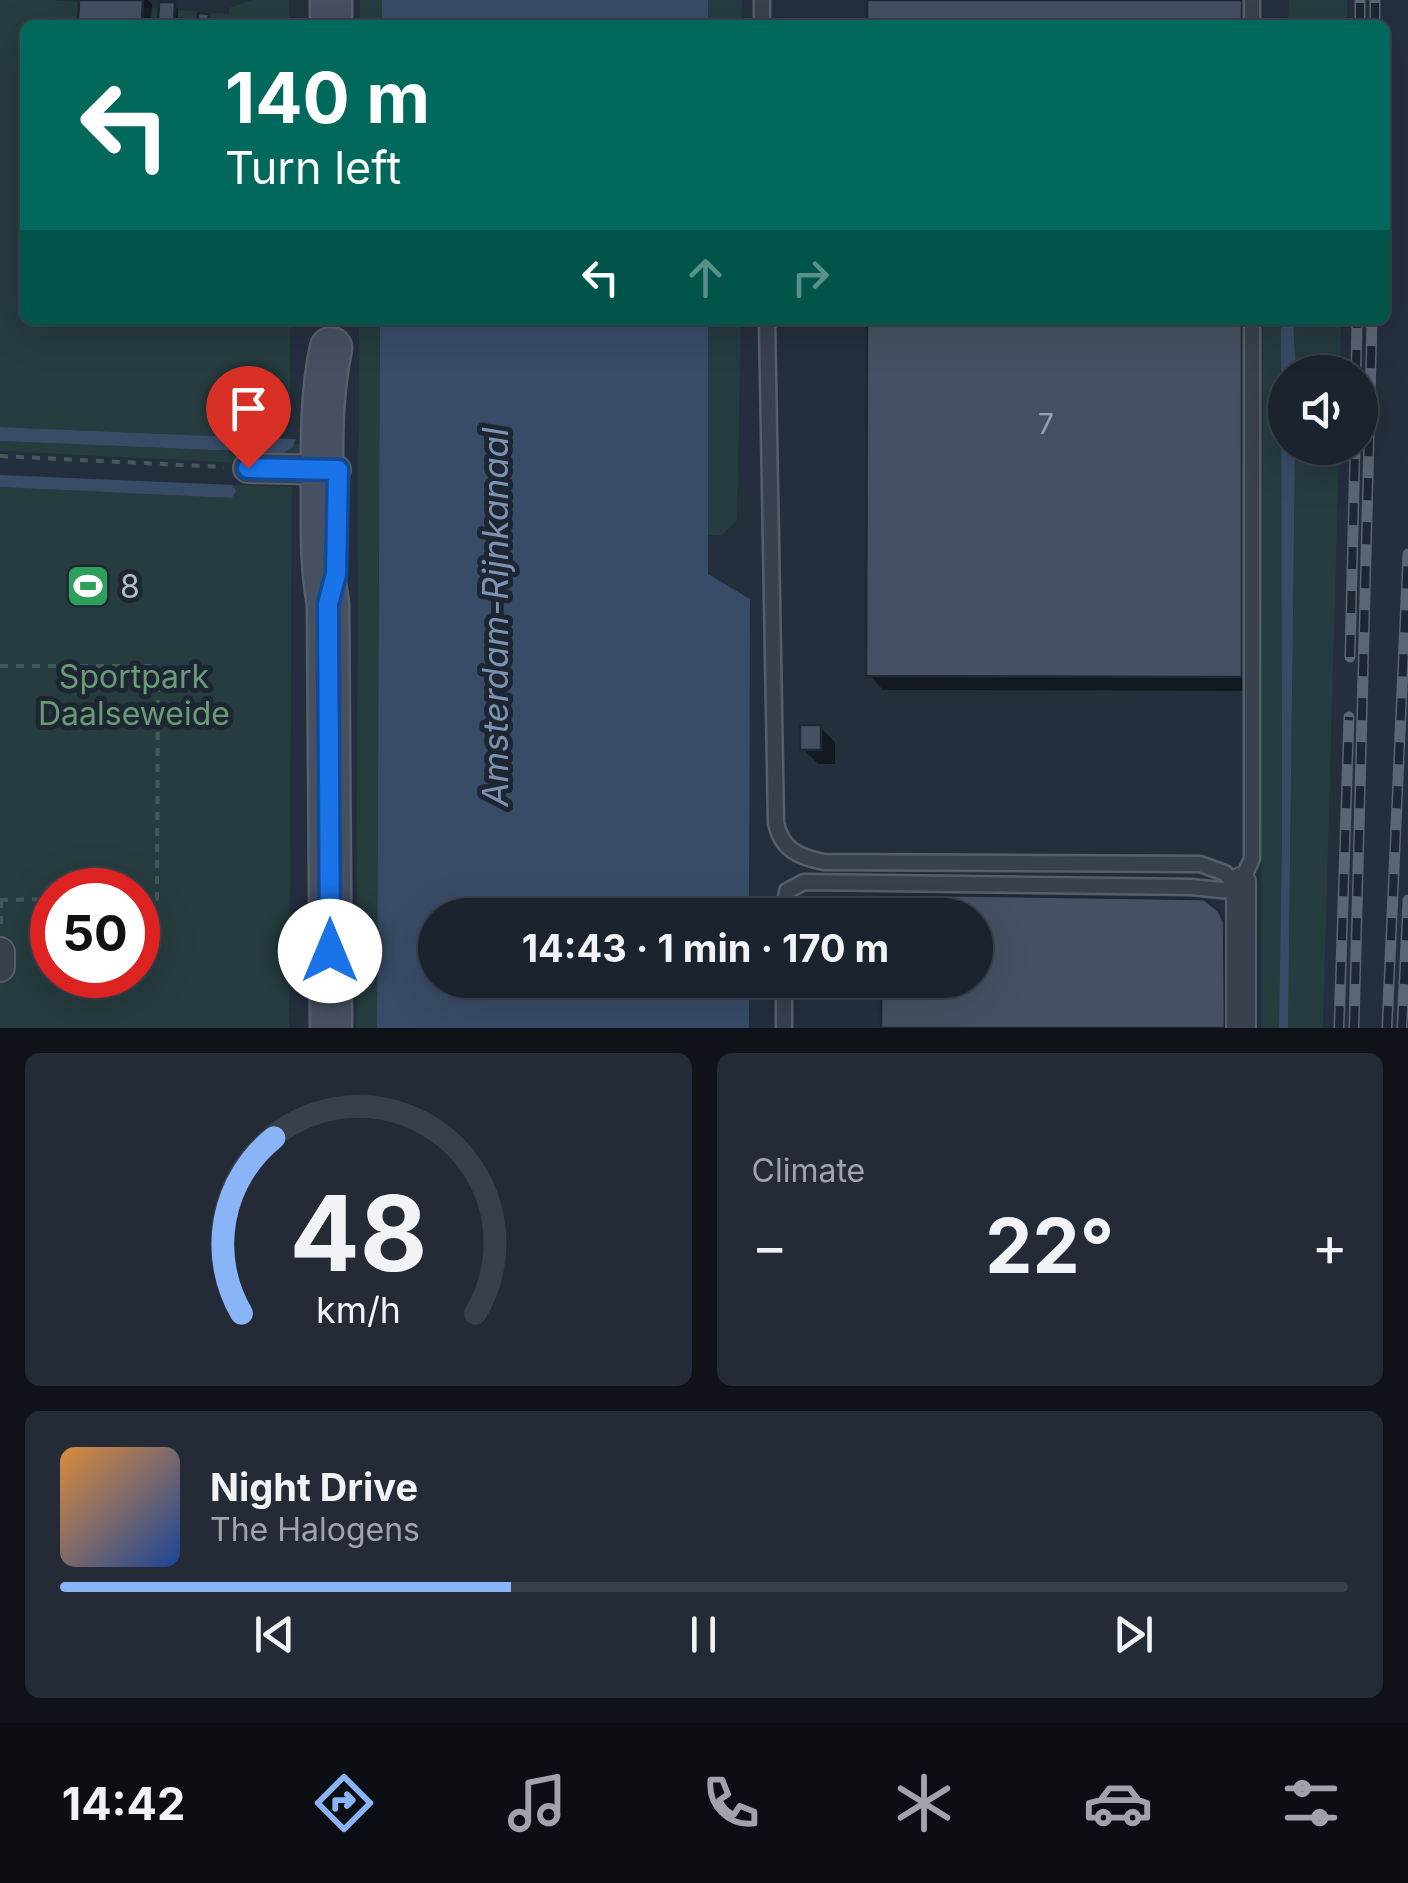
<!DOCTYPE html>
<html lang="en">
<head>
<meta charset="utf-8">
<style>
  body { margin:0; font-family:Inter,sans-serif; background:#242b36; color:#f1f3f6; height:100vh; display:flex; flex-direction:column; font-size:38px; white-space:nowrap }
  * { box-sizing:border-box; margin:0 }
  p { font-size:32px; color:#a0a4aa }
  .icon { flex:none; width:55px; height:55px; fill:none; stroke:currentColor; stroke-width:2; stroke-linecap:round; stroke-linejoin:round }
  .map { position:relative; height:1028px; overflow:hidden }
  .side { display:flex; flex-direction:column; gap:25px; padding:25px; background:#0f1319; flex:1 }
  .side>* { flex:none }
  .top-card { position:absolute; left:20px; top:20px; width:1370px; height:305px; border-radius:15px; box-shadow:0 10px 40px #0002,0 0 0 2px #39404a; background:#00695c; color:#fff; overflow:hidden }
  .fabs { position:absolute; left:1268px; top:355px; display:grid; gap:20px }
  .fabs a { display:grid; place-items:center; width:110px; height:110px; border-radius:50%; background:#1b232e; box-shadow:0 10px 40px #0002,0 0 0 2px #39404a; font-size:50px }
  .speed { position:absolute; left:30px; top:868px; display:flex; gap:20px; font-size:50px; font-weight:700; text-align:center }
  .speed>* { display:grid; place-content:center; width:130px; height:130px; border-radius:50%; background:#1b232e; box-shadow:0 10px 40px #0002,0 0 0 2px #39404a; line-height:1 }
  .speed .limit { border:15px solid #d22; background:#fff; color:#111 }
  .pin { position:absolute; display:grid; place-items:center; width:85px; height:85px; color:#fff; margin:-102px -42px; border-radius:50% 50% 50% 0; rotate:-45deg; box-shadow:0 0 10px #0007 }
  .pin .icon { rotate:45deg }
  .me { position:absolute; width:110px; margin:-55px; rotate:0deg; stroke-linejoin:round; filter:drop-shadow(0 0 8px #0008) }
  .turn { display:flex; align-items:center; gap:35px; height:210px; padding:0 40px; font-size:45px }
  .turn .icon { width:130px; height:130px; stroke-width:2.5 }
  .turn b { display:block; font-size:70px; line-height:85px }
  .lanes { display:flex; align-items:center; height:95px; padding:0 40px; background:#0003; justify-content:center; gap:50px; direction:ltr }
  .lanes .off { opacity:.35 }
  .big { font-size:75px; font-weight:700; line-height:1.1 }
  .side .card { flex:1; display:flex; flex-direction:column; justify-content:center; gap:15px; min-width:0; padding:0 35px; border-radius:15px; background:#242b36 }
  .side .dial { align-items:center; gap:0 }
  .dial svg { height:260px; overflow:visible; fill:none; stroke:#39404a; stroke-width:7; stroke-linecap:round; text-anchor:middle }
  .dial text { fill:#f1f3f6; stroke:none }
  .song { display:flex; align-items:center; gap:30px }
  .cover { width:120px; height:120px; border-radius:15px; background:linear-gradient(135deg,hsl(30 70% 55%),hsl(220 70% 35%)) }
  .played { height:10px; border-radius:5px; background:linear-gradient(90deg,#8ab4f8 35%,#39404a 35%) }
  .keys { display:flex; justify-content:space-around; direction:ltr }
  .heat { display:flex; justify-content:space-between; align-items:center; font-size:55px; direction:ltr }
  .side .tiles { flex:1; display:grid; gap:25px; grid-template-columns:1fr 1fr }
  .card:last-child { grid-column:span 2 }
  .trip { position:absolute; left:418px; top:898px; width:575px; height:100px; border-radius:50px; background:#1b232e; box-shadow:0 10px 40px #0002,0 0 0 2px #39404a; font-weight:700; line-height:100px; text-align:center }
  .menu { display:flex; height:160px; justify-content:space-around; align-items:center; background:#0b0e12; color:#a0a4aa }
  .menu .icon { width:70px; height:70px }
  .menu .current { color:#8ab4f8 }
  .menu b { font-size:45px; color:#f1f3f6 }
  .map>svg:first-child { display:block }
  .green { fill:#263c3f; fill-rule:evenodd }
  .water { fill:#394c67 }
  .shadow { fill:#0007 }
  .building { fill:#455162; stroke:#1f2835; stroke-width:2.5 }
  .lines { fill:none; stroke-linecap:round; stroke-linejoin:round }
  .lane-casing { stroke:#565f6c; stroke-width:19 }
  .street-casing { stroke:#565f6c; stroke-width:32 }
  .secondary-casing { stroke:#565f6c; stroke-width:45 }
  .path { stroke:#44595c; stroke-width:4; stroke-dasharray:8 8; stroke-linecap:butt }
  .lane { stroke:#38414e; stroke-width:14 }
  .street { stroke:#38414e; stroke-width:28 }
  .secondary { stroke:#465061; stroke-width:40 }
  .rail-casing { stroke:#5a6575; stroke-width:11 }
  .rail { stroke:#1d2633; stroke-width:8; stroke-dasharray:22; stroke-linecap:butt }
  .route-casing { stroke:#114b97; stroke-width:25 }
  .route { stroke:#1a73e8; stroke-width:18 }
  .labels { text-anchor:middle; dominant-baseline:central; stroke-width:10; stroke-linejoin:round; paint-order:stroke }
  .number-label { font-size:28px; fill:#98a1af }
  .poi-label { font-size:32px; fill:#b4bcc9; stroke:#1d2633; text-anchor:start }
  .park-label { font-size:32px; fill:#6b9a76; stroke:#1d2633 }
  .water-label { font-size:35px; font-style:italic; fill:#7c92b1; stroke:#1d2633 }
</style>
</head>
<body>
<div class="map">
<svg width="1408" height="1028" viewBox="0 0 1408 1028">
  <rect width="100%" height="100%" fill="#242f3e"/>
  <path class="green" d="M0 0H51L229 14V8L253 0H289V25H25V320H290V424L258 423 257 438 0 427Z
    M360 0H382V25H360Z
    M708 0H742L741 25H708Z
    M1289 0H1347V25H1288Z
    M359 320H380L377 1028H356Z
    M708 320H741L737 520 722 535H708Z
    M1263 320H1281L1282 835 1279 1028H1261Z
    M1293 320H1341L1340 372H1296Z
    M0 441 283 453 294 444H316L310 453 279 465 0 451Z
    M1295 448H1339L1323 1028H1288Z
    M233 485 292 487 289 1028H0V487L232 498 236 491ZM52 890H138V975H52Z"/>
  <path class="water" d="M382 0H708V25H382Z
    M380 320H708V574L750 599 749 915H435V980H749V1028H377Z
    M1281 320H1293L1296 372H1285V448H1295L1288 1028H1279L1282 835Z
    M0 427 257 438 296 439 292 448 283 453 0 441Z
    M0 475 233 485 236 491 232 498 0 487Z"/>
  <path class="shadow" d="M82 0H148L152 4 151 25H87L81 19Z
    M869 0H1256V25H869Z
    M174 5 178 9V25H161Z
    M869 320H1256V691L883 690 869 675Z
    M820 727 835 742V764H818L803 749Z
    M1210 905 1235 932 1239 1028H884V980H975V915H884Z"/>
  <path class="building" d="M79 0H143L142 22 78 20Z
    M867 0H1242V25H867Z
    M159 2H175L174 25H158Z
    M198 13 209 14 208 24H198Z
    M867 320H1242V677L866 676Z
    M800 725H821V750H800Z
    M926 895 1204 899 1219 911 1224 922 1225 1028H881V980H975V915H881V896Z"/>
  <g class="lines">
    <g class="lane-casing">
      <path id="lane" d="M762 0V25
        M1252 25V0
        M767 320 776 823C782 850 799 857 824 862L1200 864 1225 873 1240 892
        M1241 882 1252 859V320
        M784 915 787 891 804 882 1191 887 1241 892
        M784 1028V980"/>
    </g>
    <g class="street-casing">
      <path id="street" d="M248 468 336 470
        M0 952V967
        M1241 1028V882"/>
    </g>
    <g class="secondary-casing">
      <path id="secondary" d="M331 25V0
        M331 348C321 395 322 440 322 488 322 527 321 565 328 604L331 1028"/>
    </g>
    <path class="path" d="M0 456 224 467
      M0 666H158L157 899H138
      M0 900 52 899
      M1 900V928"/>
    <use href="#lane" class="lane"/>
    <use href="#street" class="street"/>
    <use href="#secondary" class="secondary"/>
    <g class="rail-casing">
      <path id="rail" d="M1360 25V0
        M1375 25V0
        M1356 372 1357 320
        M1350 657 1355 448
        M1339 1028 1349 717
        M1354 1028 1372 320
        M1387 1028 1408 554
        M1402 1028 1408 900"/>
    </g>
    <use href="#rail" class="rail"/>
  </g>
  <g class="lines">
    <g class="route-casing">
      <path id="route" d="M248 468 338 470 336 574 328 604 330 951"/>
    </g>
    <use href="#route" class="route"/>
  </g>
  <defs>
    <g id="stadium-square" transform="scale(2.25)"><rect x="-9" y="-9" width="18" height="18" rx="4" fill="#2e9e5b" stroke="#1d2633"/><path d="M0-5a6.5 5 0 1 0 0 10a6.5 5 0 1 0 0-10ZM-3.5-1.8h7v3.6h-7Z" fill="#fff"/></g>
  </defs>
  <g fill-rule="evenodd">
    <use href="#stadium-square" x="88" y="586"/>
  </g>
  <g class="labels">
    <g class="number-label">
      <text x="1046" y="424">7</text>
    </g>
    <g class="poi-label">
      <text x="120" y="586">8</text>
    </g>
    <g class="park-label">
      <text x="134" y="676">Sportpark<tspan x="134" dy="37">Daalseweide</tspan></text>
    </g>
    <g class="water-label">
      <text transform="translate(495 617) rotate(-90)">Amsterdam-Rijnkanaal</text>
    </g>
  </g>
</svg>
<div class="fabs">
<a><svg class="icon" aria-label="sound" viewBox="0 0 24 24"><path d="M4 9h4l5-4v14l-5-4H4zM17 9q2 3 0 6"/></svg></a>
</div>
<div class="speed"><div class="limit">50</div></div>
<div class="pin" style="left:248px;top:468px;background:#d93025"><svg class="icon" aria-label="arrive" viewBox="0 0 24 24"><path d="M6 21V4h12l-3 4 3 4H6"/></svg></div>
<svg class="me" style="left:330px;top:951px" viewBox="-20 -20 40 40"><circle r="19" fill="#fff"/><path d="M0-13L10 11 0 6-10 11z" fill="#1a73e8"/></svg>
<div class="trip">14:43 · 1 min · 170 m</div>
<div class="top-card">
<div class="turn"><svg class="icon" aria-label="left" viewBox="0 0 24 24"><path d="M17 20v-9H6M10 6l-5 5 5 5"/></svg><div><b>140 m</b>Turn left</div></div>
<div class="lanes"><svg class="icon" aria-label="left" viewBox="0 0 24 24"><path d="M17 20v-9H6M10 6l-5 5 5 5"/></svg><svg class="icon off" aria-label="ahead" viewBox="0 0 24 24"><path d="M12 20V5M6 11l6-6 6 6"/></svg><svg class="icon off" aria-label="right" viewBox="0 0 24 24"><path d="M7 20v-9h11M14 6l5 5-5 5"/></svg></div>
</div>
</div>
<section class="side">
<div class="tiles">
<div class="card dial"><svg viewBox="0 0 100 80">
<path d="M14 69A42 42 0 1 1 86 69"/>
<path d="M14 69A42 42 0 0 1 24 15" stroke="#8ab4f8"/>
<text x="50" y="56" font-size="32" font-weight="700">48</text>
<text x="50" y="72" font-size="11">km/h</text>
</svg></div>
<div class="card"><p>Climate</p>
<div class="heat"><a>−</a><b class="big">22°</b><a>+</a></div>
</div>
<div class="card">
<div class="song"><i class="cover"></i><div><b>Night Drive</b><p>The Halogens</p></div></div>
<div class="played"></div>
<div class="keys"><svg class="icon" aria-label="previous" viewBox="0 0 24 24"><path d="M18 5L8 12l10 7zM5 5v14"/></svg><svg class="icon" aria-label="pause" viewBox="0 0 24 24"><path d="M8 5v14M16 5v14"/></svg><svg class="icon" aria-label="next" viewBox="0 0 24 24"><path d="M6 5l10 7-10 7zM19 5v14"/></svg></div>
</div>
</div>
</section>
<nav class="menu">
<b>14:42</b>
<svg class="icon current" aria-label="directions" viewBox="0 0 24 24"><path d="M12 3l9 9-9 9-9-9zM9 14v-3h6M13 9l2 2-2 2"/></svg>
<svg class="icon" aria-label="music" viewBox="0 0 24 24"><path d="M9 18V5l10-2v13"/><circle cx="6" cy="18" r="3"/><circle cx="16" cy="16" r="3"/></svg>
<svg class="icon" aria-label="phone" viewBox="0 0 24 24"><path d="M5 4h4l2 5-3 2q2 4 5 5l2-3 5 2v4C11 20 4 13 5 4z"/></svg>
<svg class="icon" aria-label="climate" viewBox="0 0 24 24"><path d="M12 3v18M4 7l16 10M4 17L20 7"/></svg>
<svg class="icon" aria-label="car" viewBox="0 0 24 24"><path d="M5 17H2v-5l4-1 3-4h7l3 4 3 1v5h-3M9 17h6M6 11h13"/><circle cx="7" cy="17" r="2"/><circle cx="17" cy="17" r="2"/></svg>
<svg class="icon" aria-label="filters" viewBox="0 0 24 24"><path d="M4 7h16M4 17h16"/><circle cx="9" cy="7" r="2"/><circle cx="15" cy="17" r="2"/></svg>
</nav>
</body>
</html>
